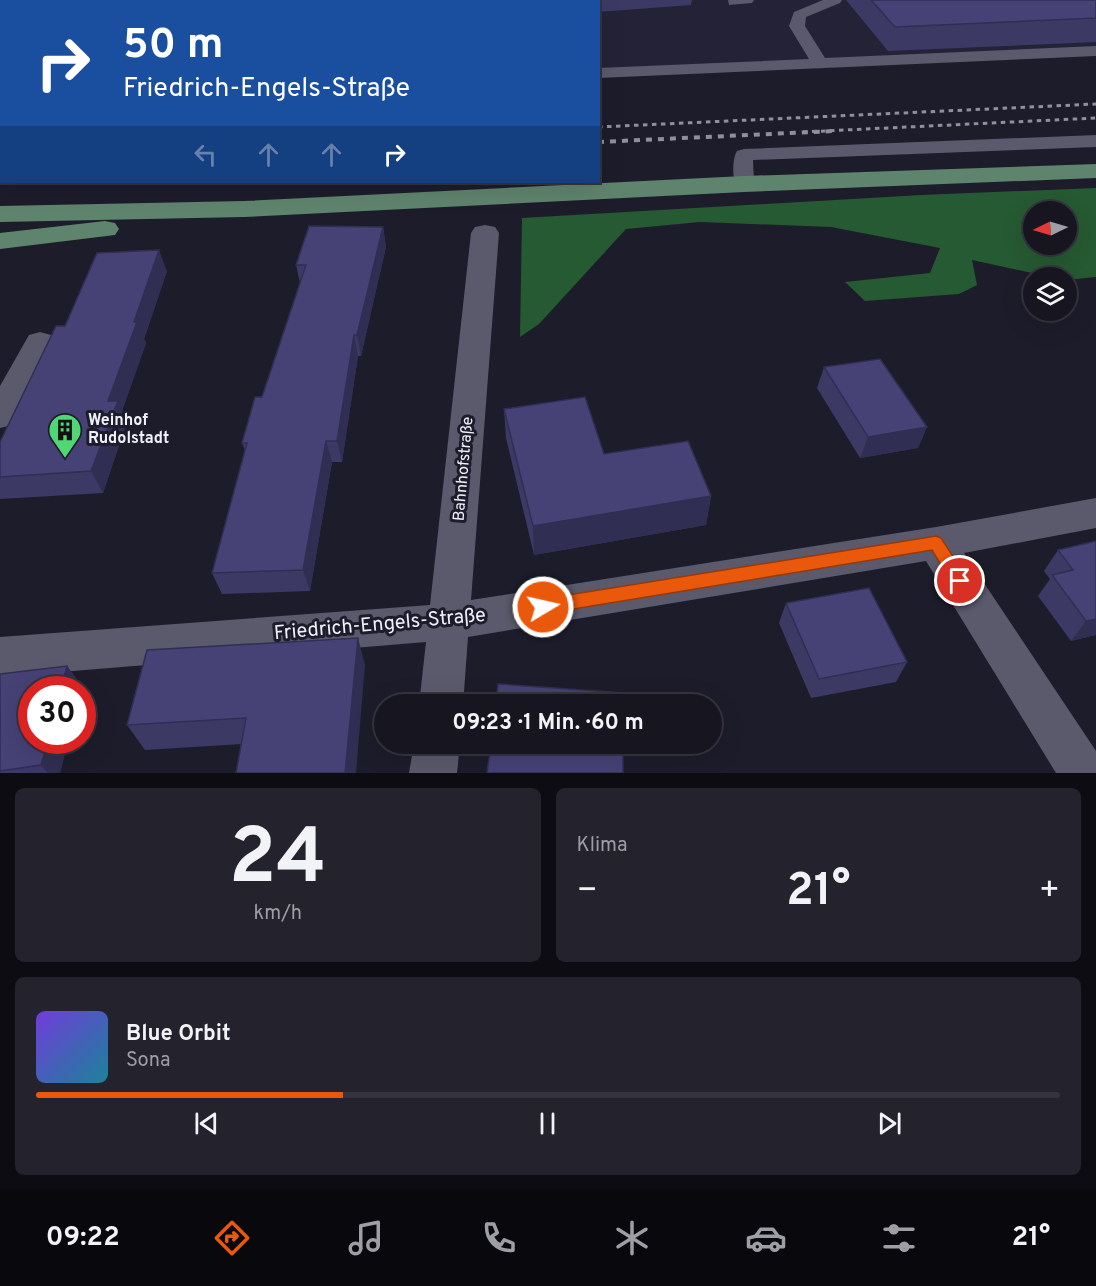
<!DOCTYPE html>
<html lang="de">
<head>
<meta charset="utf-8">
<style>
  body { margin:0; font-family:Overpass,sans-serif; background:#23222d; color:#f1f3f6; height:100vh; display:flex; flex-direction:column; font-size:22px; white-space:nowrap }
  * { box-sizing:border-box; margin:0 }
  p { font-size:20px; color:#9e9fa5 }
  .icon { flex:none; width:33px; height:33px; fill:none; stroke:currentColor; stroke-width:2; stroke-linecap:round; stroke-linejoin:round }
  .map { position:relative; height:773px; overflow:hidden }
  .sheet { display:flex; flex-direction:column; gap:15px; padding:15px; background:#0c0c12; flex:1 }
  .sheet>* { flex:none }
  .banner { position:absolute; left:0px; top:0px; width:600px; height:183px; box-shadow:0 6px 24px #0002,0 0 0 2px #35343e; background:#1a4fa0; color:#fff; overflow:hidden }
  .needle { width:39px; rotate:265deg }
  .fabs { position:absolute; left:1023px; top:201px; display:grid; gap:12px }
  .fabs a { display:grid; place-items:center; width:54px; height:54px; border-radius:50%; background:#161520; box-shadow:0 6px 24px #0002,0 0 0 2px #35343e; font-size:30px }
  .speed { position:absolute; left:18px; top:676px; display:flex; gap:12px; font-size:30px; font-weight:700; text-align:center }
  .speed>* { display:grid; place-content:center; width:78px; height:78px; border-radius:50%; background:#161520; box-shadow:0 6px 24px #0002,0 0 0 2px #35343e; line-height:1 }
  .speed .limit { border:9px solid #d22; background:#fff; color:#111 }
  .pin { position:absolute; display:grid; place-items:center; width:51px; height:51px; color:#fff; margin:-26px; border:3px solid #fff; border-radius:50%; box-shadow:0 2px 6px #0007 }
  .me { position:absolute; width:66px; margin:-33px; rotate:81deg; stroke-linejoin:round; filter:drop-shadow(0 0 4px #0008) }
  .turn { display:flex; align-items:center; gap:21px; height:126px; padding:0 24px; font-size:27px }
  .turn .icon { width:78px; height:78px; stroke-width:2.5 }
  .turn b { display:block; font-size:42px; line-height:51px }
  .lanes { display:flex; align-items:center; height:57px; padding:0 24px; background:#0003; justify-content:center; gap:30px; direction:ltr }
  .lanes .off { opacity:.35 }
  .big { font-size:45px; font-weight:700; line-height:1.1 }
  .sheet .widget { flex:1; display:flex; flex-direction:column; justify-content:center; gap:9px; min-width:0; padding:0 21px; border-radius:9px; background:#23222d }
  .sheet .dial { align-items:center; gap:0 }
  .dial b { font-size:78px; line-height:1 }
  .song { display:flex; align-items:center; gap:18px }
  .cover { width:72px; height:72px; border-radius:9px; background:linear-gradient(135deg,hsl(260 70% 55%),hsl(190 70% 35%)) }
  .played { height:6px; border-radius:3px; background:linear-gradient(90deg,#ea580c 30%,#35343e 30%) }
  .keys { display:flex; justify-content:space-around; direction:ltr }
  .heat { display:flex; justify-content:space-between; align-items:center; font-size:33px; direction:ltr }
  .sheet .tiles { flex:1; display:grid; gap:15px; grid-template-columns:1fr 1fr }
  .widget:last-child { grid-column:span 2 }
  .trip { position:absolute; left:374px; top:694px; width:348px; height:60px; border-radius:30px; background:#161520; box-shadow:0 6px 24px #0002,0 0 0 2px #35343e; font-weight:700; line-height:60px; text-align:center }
  .tab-bar { display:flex; height:96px; justify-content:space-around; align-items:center; background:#09080d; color:#9e9fa5 }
  .tab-bar .icon { width:42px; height:42px }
  .tab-bar .current { color:#ea580c }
  .tab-bar b { font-size:27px; color:#f1f3f6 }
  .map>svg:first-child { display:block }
  .built { fill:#232237 }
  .forest { fill:#265a32; fill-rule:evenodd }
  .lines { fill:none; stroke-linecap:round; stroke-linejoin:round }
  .lane { fill:#5a5a6c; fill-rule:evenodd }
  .street { fill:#5a5a6c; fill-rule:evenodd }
  .primary { fill:#5f846d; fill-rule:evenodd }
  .rail-far1 { stroke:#908f9c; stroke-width:3; stroke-dasharray:4.5 4.5; stroke-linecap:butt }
  .rail { stroke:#908f9c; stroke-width:4; stroke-dasharray:6 6; stroke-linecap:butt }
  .wall { fill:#3c3965 }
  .shaded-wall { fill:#312e53 }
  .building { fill:#464276; stroke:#312e53; stroke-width:1.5 }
  .route { fill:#ea580c; stroke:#983908; stroke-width:1.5 }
  .labels { text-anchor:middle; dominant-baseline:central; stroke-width:6; stroke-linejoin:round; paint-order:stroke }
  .poi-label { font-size:16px; font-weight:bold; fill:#f0f0fb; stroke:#1d1c2b; text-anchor:start }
  .street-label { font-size:16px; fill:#f0f0fb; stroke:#1d1c2b }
  .near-street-label { font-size:20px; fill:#f0f0fb; stroke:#1d1c2b }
</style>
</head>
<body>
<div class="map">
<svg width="1096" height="773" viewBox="0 0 1096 773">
  <rect width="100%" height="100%" fill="#1d1c2b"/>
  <path class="built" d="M0 0H1096V52L599 74 598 2H2L0 52Z"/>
  <path class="forest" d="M1096 188V277L1067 280 1066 278 1051 277 972 260 977 285 959 294 865 301 845 282 930 273 940 248 831 227 700 222 626 229 539 324 520 337 522 218 921 195ZM1034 212H1066V244H1034Z"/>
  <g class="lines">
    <path class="lane" d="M125 0H139L124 2Z
      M392 0H406L391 2Z
      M728 0H754L752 3 729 5Z
      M823 0H842L840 3 806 17 805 26 825 58 1096 46V56L598 78V68L809 59 789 26 794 12Z
      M0 38H2V48H0Z
      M1096 135V147L753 160 754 184 751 188H737C732 180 732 159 737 151L744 149Z"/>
    <path class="street" d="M485 225 495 227 499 233 471 600 936 527 1096 498V528L964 553 1096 751V773H1056L926 561 468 637 463 705H419L426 642 0 677V637L430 605 471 233 475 227Z
      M40 332 51 335 56 342 12 425 0 428V386L29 335Z
      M414 744H460L457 773H409Z"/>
    <path class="primary" d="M1096 164V178L744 192 244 217 0 222V206L244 201 744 176Z
      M105 221 115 223 119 229 115 235 0 249V233Z"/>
    <path class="rail-far1" d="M598 127 1096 104
      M803 132 1096 118"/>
    <path class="rail" d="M598 142 834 131"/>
  </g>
  <path class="wall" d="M0 0H82L81 2H2V37H0Z
    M575 0H692L691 5 598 12V2H576Z
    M846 0H1096V42L888 51Z
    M383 227 386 247 361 356H358L342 462H332L310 591 222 594 212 573 245 451 242 443 262 397 300 283 296 265Z
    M167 271 144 339 146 343 122 411 127 422 103 493 0 499V442L65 326Z
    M824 367 927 427 918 448 860 458 817 388Z
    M504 409 604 454 711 496 706 525 534 555 506 438Z
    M1096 541V635L1071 641 1038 596 1050 579 1044 571 1058 550Z
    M786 603 907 662 896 682 811 698 779 623Z
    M365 665 242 744 145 750 127 725Z
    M67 666 81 685 32 741H68L60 773H0V674Z"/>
  <path class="shaded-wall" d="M54 0H82L81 2H53Z
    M383 227 386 247 361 356 357 335Z
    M159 250 167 271 144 339 146 343 122 411 127 422 103 493 91 471 108 401 134 322Z
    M354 335 358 356 342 462 337 441Z
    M927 427 918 448 860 458 868 437Z
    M326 441 332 462 310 591 303 570Z
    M711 496 706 525 534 555 533 526Z
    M1096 619V635L1071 641 1086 621Z
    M358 638 365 665 356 773H345Z
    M67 666 81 685 80 690H61Z
    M48 741H68L60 773H48L41 765Z"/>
  <path class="building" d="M0 0H54L53 2H2V9H0Z
    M871 0H1096V18L895 27Z
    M309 226 383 227 357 335H354L337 441H326L303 570 212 573 247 443H242L255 397H262L306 265H296Z
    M159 250 134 322H137L108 401H118L91 471 0 477V442L56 326H65L97 253Z
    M880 359 927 427 868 437 824 367Z
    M585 397 604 454 688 441 711 496 533 526 504 409Z
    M1096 541V619L1086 621 1052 575 1073 570 1058 550Z
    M869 588 907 662 819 679 786 603Z
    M358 638 345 773H236L246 718 127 725 147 650Z
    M67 666 61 690H32V741H48L41 765 0 771V674Z
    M498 684 624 693V705H496Z
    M491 744H623V773H487Z"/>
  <path class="route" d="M936 536 941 538 966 576 968 581 966 586 960 588 954 586 932 550 543 614 537 612 534 607 537 602 543 599Z"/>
  <defs>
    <g id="building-pin" transform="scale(1.725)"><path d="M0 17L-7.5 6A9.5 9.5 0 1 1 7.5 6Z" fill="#50d674" stroke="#1d1c2b"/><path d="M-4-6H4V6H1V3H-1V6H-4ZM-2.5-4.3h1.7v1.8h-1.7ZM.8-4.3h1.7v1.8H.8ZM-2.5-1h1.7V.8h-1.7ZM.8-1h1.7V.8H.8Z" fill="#111"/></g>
  </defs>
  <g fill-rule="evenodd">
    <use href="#building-pin" x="65" y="430"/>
  </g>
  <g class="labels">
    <g class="poi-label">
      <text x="88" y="421">Weinhof<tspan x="88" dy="18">Rudolstadt</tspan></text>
    </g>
    <g class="street-label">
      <text transform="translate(464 469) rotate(-85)">Bahnhofstraße</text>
    </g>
    <g class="near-street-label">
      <text transform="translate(380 625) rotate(-5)">Friedrich-Engels-Straße</text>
    </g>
  </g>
</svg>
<div class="fabs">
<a><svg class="needle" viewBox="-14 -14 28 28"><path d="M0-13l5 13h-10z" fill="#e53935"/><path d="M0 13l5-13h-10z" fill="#9e9fa5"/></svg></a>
<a><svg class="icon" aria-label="layers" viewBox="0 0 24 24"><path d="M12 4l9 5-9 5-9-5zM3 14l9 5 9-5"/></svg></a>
</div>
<div class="speed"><div class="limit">30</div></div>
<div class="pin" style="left:960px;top:581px;background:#d93025"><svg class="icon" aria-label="arrive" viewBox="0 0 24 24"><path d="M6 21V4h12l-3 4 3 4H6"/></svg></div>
<svg class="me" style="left:543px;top:607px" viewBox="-20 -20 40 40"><circle r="17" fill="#ea580c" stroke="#fff" stroke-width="3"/><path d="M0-11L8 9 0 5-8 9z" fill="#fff"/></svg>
<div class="trip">09:23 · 1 Min. · 60 m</div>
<div class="banner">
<div class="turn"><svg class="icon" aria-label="right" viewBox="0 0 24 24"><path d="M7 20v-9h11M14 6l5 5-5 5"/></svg><div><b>50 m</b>Friedrich-Engels-Straße</div></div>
<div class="lanes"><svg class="icon off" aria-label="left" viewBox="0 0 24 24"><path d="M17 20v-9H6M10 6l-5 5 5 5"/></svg><svg class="icon off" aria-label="ahead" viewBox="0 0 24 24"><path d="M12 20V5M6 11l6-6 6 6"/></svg><svg class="icon off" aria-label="ahead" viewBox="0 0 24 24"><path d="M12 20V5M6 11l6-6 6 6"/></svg><svg class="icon" aria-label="right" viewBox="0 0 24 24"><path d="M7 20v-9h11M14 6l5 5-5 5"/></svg></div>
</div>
</div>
<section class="sheet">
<div class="tiles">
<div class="widget dial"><b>24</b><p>km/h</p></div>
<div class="widget"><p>Klima</p>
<div class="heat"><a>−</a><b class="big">21°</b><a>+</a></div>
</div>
<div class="widget">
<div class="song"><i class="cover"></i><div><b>Blue Orbit</b><p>Sona</p></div></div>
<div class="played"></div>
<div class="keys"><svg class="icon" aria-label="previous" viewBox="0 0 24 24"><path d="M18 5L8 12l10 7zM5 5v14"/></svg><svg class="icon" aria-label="pause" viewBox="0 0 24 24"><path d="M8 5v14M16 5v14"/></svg><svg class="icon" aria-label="next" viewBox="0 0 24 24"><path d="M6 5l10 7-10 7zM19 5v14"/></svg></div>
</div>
</div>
</section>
<nav class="tab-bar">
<b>09:22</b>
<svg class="icon current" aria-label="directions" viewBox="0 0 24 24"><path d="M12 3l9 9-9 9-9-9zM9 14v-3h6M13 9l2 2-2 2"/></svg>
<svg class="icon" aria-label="music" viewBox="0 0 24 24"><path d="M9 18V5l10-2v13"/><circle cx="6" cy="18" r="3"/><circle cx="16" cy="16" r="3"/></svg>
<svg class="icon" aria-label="phone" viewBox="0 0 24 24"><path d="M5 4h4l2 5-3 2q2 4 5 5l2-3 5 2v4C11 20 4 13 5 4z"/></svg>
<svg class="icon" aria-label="climate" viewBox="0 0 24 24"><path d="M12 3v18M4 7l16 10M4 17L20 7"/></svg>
<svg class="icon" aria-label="car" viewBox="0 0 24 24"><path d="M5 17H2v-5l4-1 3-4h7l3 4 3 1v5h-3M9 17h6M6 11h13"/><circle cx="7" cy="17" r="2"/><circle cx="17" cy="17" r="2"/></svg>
<svg class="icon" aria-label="filters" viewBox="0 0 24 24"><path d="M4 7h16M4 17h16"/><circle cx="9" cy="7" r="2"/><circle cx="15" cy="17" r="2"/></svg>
<b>21°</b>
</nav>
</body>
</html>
